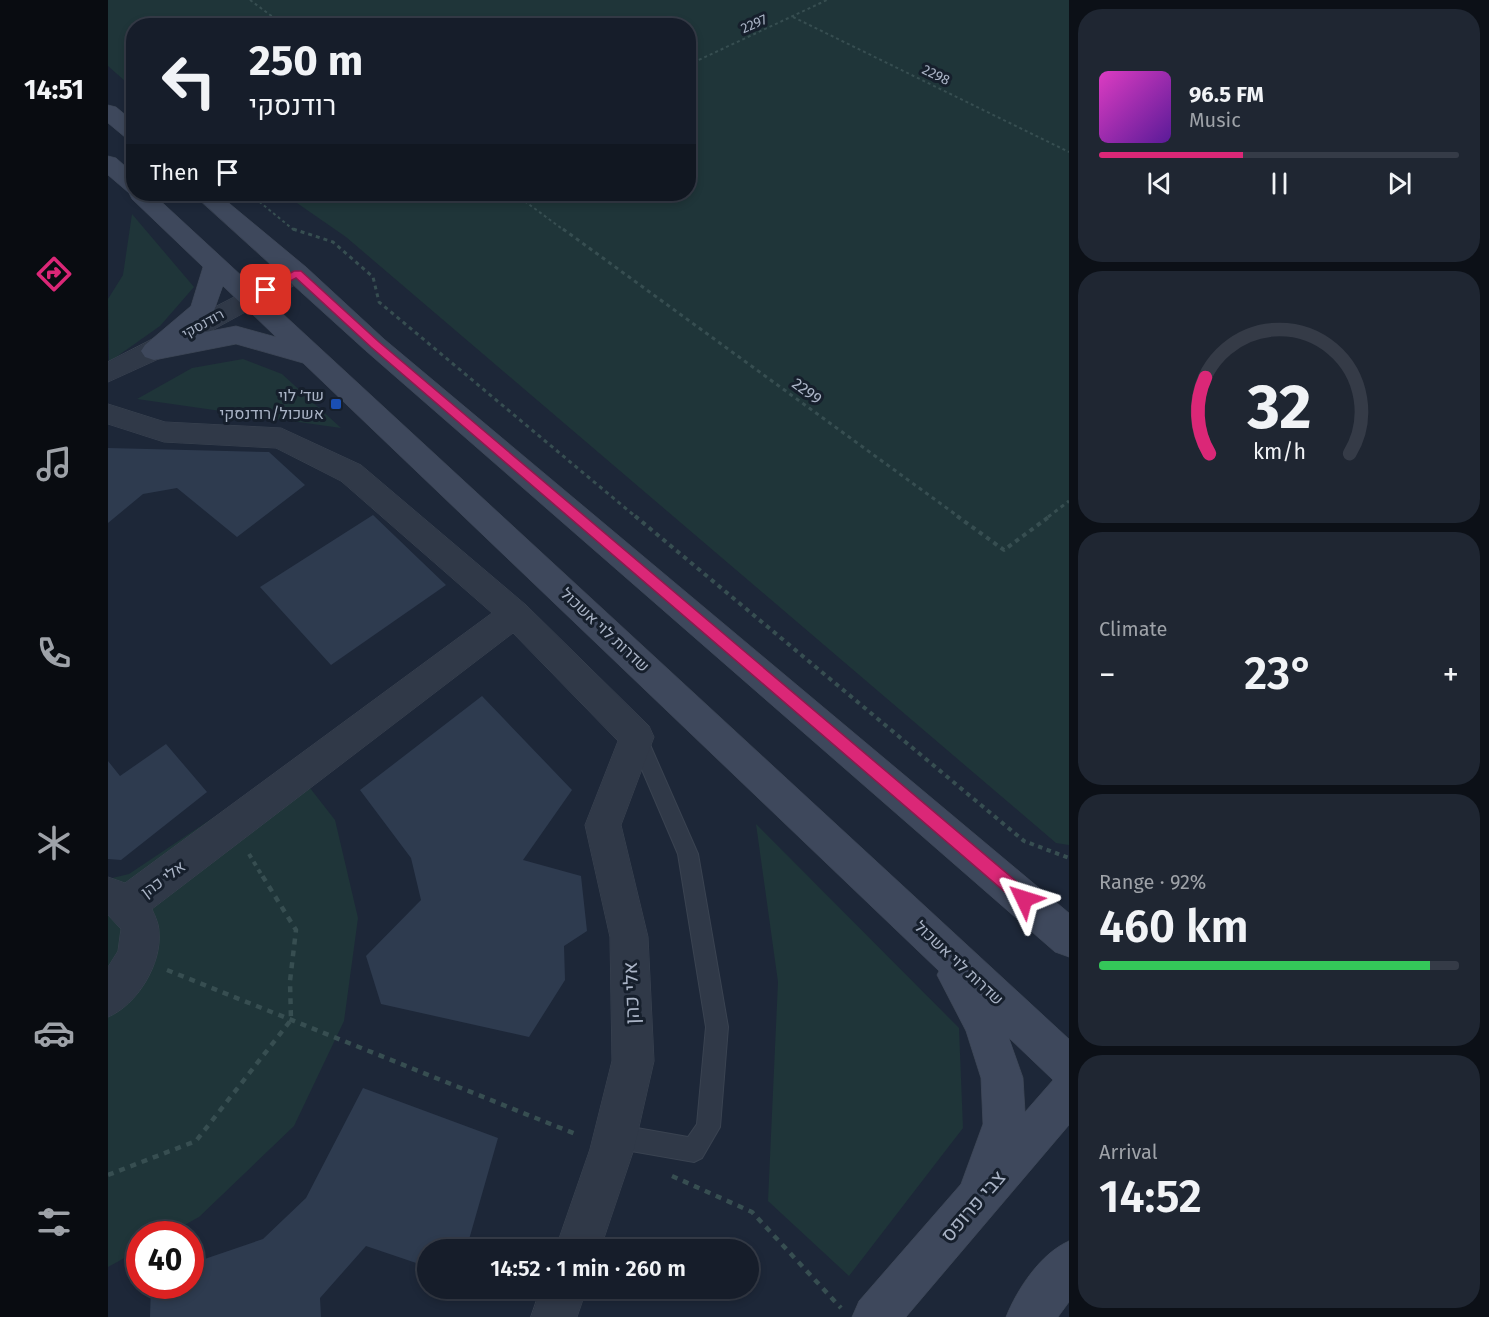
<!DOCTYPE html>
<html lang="en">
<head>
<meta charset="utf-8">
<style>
  body { margin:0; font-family:"Fira Sans",Heebo,sans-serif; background:#1f2632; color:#f1f3f6; height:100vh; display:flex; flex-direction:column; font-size:22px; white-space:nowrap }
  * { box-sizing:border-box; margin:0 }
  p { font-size:20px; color:#9ea2a8 }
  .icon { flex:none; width:33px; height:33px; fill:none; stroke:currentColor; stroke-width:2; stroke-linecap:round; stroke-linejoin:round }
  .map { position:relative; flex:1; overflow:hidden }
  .drawer { display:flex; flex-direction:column; gap:9px; padding:9px; background:#0c1017; width:420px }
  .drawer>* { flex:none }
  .top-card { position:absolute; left:18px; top:18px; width:570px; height:183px; border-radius:24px; box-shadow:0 3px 9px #0003,0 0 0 2px #353b47; background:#161d2a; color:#f1f3f6; overflow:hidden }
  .speed { position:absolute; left:18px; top:1221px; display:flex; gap:12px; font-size:30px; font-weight:700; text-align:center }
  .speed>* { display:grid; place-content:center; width:78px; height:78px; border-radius:50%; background:#161d2a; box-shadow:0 3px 9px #0003,0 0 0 2px #353b47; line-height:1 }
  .speed .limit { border:9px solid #d22; background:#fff; color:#111 }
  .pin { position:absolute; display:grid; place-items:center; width:51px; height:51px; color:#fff; margin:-26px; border-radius:12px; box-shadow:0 3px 9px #0006 }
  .me { position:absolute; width:66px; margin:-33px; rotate:311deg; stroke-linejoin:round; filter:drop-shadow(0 0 4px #0008) }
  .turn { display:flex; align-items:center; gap:21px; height:126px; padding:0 24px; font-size:27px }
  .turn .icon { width:78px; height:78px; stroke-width:2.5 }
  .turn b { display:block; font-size:42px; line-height:51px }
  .then { display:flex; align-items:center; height:57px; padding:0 24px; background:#0003; gap:12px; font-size:22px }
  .big { font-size:45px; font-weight:600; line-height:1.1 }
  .drawer .card { flex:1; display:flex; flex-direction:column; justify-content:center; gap:9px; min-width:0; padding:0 21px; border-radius:24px; background:#1f2632 }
  .drawer .dial { align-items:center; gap:0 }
  .dial svg { height:156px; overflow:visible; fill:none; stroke:#353b47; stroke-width:7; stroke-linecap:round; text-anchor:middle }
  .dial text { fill:#f1f3f6; stroke:none }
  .song { display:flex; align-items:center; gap:18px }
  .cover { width:72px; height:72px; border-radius:9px; background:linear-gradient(135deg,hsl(310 70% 55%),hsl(270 70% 35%)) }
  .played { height:6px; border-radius:3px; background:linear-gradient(90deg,#db2777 40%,#353b47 40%) }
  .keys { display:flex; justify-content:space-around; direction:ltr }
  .heat { display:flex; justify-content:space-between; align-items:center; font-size:33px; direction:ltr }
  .charge { height:9px; border-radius:4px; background:linear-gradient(90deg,#34c759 92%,#353b47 0) }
  .trip { position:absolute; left:309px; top:1239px; width:342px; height:60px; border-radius:30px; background:#161d2a; box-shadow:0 3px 9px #0003,0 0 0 2px #353b47; font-weight:600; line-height:60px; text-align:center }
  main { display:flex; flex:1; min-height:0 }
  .tabs { display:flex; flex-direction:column; width:108px; justify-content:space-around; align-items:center; background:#090c11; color:#9ea2a8 }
  .tabs .icon { width:42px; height:42px }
  .tabs .active { color:#db2777 }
  .tabs b { font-size:27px; color:#f1f3f6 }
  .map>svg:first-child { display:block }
  .green { fill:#1f3539 }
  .building { fill:#2e3b4f }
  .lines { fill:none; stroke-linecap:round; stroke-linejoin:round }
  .lane-casing { stroke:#3a4351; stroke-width:2 }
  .street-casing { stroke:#3a4351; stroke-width:1 }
  .secondary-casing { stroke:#3a4351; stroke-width:1 }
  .path-far3 { stroke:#374e51; stroke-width:2; stroke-dasharray:3 3; stroke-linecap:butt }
  .path-far2 { stroke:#374e51; stroke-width:3; stroke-dasharray:4 4; stroke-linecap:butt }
  .path-far1 { stroke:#374e51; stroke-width:4; stroke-dasharray:4.5 4.5; stroke-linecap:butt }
  .path { stroke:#374e51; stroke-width:4.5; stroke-dasharray:6 6; stroke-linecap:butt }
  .lane { fill:#303948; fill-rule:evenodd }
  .street { fill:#303948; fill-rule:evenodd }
  .secondary { fill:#3e485c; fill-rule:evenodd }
  .route { fill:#db2777; stroke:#8e194d; stroke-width:1.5 }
  .transit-dot { fill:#1a4fb4; stroke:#161f2c; stroke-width:2 }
  .labels { text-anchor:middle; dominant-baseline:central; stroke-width:6; stroke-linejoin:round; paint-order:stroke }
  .far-street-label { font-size:14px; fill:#aab4c6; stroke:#161f2c }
  .street-label { font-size:16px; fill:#aab4c6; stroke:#161f2c }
  .poi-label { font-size:16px; fill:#aab4c6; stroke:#161f2c; text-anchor:end }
  .near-street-label { font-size:20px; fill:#aab4c6; stroke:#161f2c }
</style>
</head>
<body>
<main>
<nav class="tabs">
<b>14:51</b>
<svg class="icon active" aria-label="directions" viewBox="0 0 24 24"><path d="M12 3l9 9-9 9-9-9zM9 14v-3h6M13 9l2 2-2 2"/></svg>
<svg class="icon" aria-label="music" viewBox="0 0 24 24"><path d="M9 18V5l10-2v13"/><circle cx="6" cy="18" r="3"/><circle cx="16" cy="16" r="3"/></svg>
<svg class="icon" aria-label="phone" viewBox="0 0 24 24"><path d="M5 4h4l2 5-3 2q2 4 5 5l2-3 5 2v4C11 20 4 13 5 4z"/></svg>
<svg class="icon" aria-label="climate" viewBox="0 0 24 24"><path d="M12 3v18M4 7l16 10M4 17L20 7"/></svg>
<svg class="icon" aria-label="car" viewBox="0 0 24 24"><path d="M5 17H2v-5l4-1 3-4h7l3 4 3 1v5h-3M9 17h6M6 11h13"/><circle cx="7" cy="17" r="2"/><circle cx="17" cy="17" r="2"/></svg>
<svg class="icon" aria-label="filters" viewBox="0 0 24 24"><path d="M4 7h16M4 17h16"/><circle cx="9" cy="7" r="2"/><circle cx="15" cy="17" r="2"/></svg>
</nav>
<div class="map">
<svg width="961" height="1317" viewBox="0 0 961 1317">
  <rect width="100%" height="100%" fill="#1d2738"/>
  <path class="green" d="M0 0H961V845L948 843 238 237 176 194H580V26H26L25 88 0 66Z
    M24 214 86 287 52 326 1 362 0 299 15 275Z
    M135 359 174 374 233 428 29 399 84 368Z
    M184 765 227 820 250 918 236 1021 186 1126 91 1217 60 1234H32L31 1250 0 1267V879L21 874Z
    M648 824 851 1028 855 1128 741 1276 660 1201 670 982Z"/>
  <path class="building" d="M0 448 161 452 197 485 129 537 69 488 35 494 0 523Z
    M265 515 338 585 223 665 152 587Z
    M374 696 464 790 415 860 473 876 479 931 456 946 457 980 421 1037 273 1004 258 956 313 900 303 858 252 790Z
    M58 744 99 792 13 860 0 859V761L12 776Z
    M255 1088 390 1138 358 1250H320V1267L258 1246 212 1298 213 1317H42L43 1286H82V1264L155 1239 198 1198Z"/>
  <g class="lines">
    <g class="lane-casing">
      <path id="lane" d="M529 729 536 731 590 854 620 1027 612 1127 594 1158 586 1162 506 1148 498 1144 494 1136 498 1128 506 1124 580 1137 589 1124 598 1027 570 854 520 737 522 731Z"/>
    </g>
    <g class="street-casing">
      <path id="street" d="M189 265 198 267 202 273 198 279 55 357 0 382V362Z
        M0 404 57 422 173 428 253 465 418 605 541 726 546 737 513 825 540 937 546 1061 526 1149 492 1250H447L482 1149 504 1061 502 937 477 825 510 741 405 633 44 909C47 916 51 924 51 932 54 964 29 1005 0 1017V967L10 951 13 929 0 915V877L17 883 384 613 233 481 168 448 56 442 0 424Z
        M433 1288H479L469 1317H423Z"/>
    </g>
    <g class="secondary-casing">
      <path id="secondary" d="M0 105 8 107 26 122V140L18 138 0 123Z
        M0 156 8 158 26 174V194H45L961 1039V1125L798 1317H744L751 1301 853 1184 875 1124 873 1078 858 1031 829 975 831 971 195 363 128 344 46 360 37 357 33 351 37 345 83 306 95 267 24 199 21 193 0 175ZM115 286 168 337 128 326 82 335 104 316ZM901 1038 945 1080 917 1112 915 1078Z
        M85 194H110L198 267 276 339 961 913V957L947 952 258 351Z
        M961 1241V1302L950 1317H898C909 1289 933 1253 961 1241Z"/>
    </g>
    <path class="path-far3" d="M142 0 177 26
      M685 17 961 152
      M580 65 719 0
      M142 194 187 231
      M407 194 457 231"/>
    <path class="path-far2" d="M185 229 225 242 265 277 271 302 528 517
      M455 229 851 517
      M940 517 961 501"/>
    <path class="path-far1" d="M527 516 916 841 961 858
      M849 516 896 550 942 516
      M141 854 153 874"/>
    <path class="path" d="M59 970 470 1135
      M0 1175 88 1141 183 1020 182 981 188 930 152 872
      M564 1176 644 1212 733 1308"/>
    <use href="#lane" class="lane"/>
    <use href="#street" class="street"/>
    <use href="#secondary" class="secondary"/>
  </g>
  <path class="route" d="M186 271H193L271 342 922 893 924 899 922 904 916 906 911 904 263 347 188 278 161 292 152 290Z"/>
  <rect class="transit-dot" x="222" y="398" width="12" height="12" rx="3"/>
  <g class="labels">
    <g class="far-street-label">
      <text transform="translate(646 24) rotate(-24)">2297</text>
      <text transform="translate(828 75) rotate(26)">2298</text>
      <text transform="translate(95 324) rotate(-29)">רודנסקי</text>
    </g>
    <g class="street-label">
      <text transform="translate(699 391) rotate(36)">2299</text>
      <text transform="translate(497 630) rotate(43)">שדרות לוי אשכול</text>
      <text transform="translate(55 879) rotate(-36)">אלי כהן</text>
      <text transform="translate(851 963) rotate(43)">שדרות לוי אשכול</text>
    </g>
    <g class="poi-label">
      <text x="216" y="395">שד׳ לוי<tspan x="216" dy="18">אשכול/רודנסקי</tspan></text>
    </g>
    <g class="near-street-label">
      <text transform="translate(523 993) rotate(-92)">אלי כהן</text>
      <text transform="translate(865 1206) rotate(-49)">צבי פרופס</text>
    </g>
  </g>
</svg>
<div class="speed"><div class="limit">40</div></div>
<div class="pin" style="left:158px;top:290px;background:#d93025"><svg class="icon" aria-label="arrive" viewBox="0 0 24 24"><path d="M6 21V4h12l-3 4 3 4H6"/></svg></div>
<svg class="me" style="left:916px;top:899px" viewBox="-20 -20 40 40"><path d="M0-17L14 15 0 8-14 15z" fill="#db2777" stroke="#fff" stroke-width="4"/></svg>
<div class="trip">14:52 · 1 min · 260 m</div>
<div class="top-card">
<div class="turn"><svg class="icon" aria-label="left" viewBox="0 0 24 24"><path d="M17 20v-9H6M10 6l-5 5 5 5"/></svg><div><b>250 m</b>רודנסקי</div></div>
<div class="then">Then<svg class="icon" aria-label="arrive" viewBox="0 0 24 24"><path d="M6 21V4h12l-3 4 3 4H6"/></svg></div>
</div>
</div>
<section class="drawer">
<div class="card">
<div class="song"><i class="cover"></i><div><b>96.5 FM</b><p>Music</p></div></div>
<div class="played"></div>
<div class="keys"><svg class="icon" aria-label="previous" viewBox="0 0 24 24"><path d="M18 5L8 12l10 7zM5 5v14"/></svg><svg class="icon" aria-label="pause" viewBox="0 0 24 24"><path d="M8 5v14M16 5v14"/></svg><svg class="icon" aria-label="next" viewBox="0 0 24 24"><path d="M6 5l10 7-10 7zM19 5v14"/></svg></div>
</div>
<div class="card dial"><svg viewBox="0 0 100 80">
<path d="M14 69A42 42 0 1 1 86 69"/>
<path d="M14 69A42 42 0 0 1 12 30" stroke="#db2777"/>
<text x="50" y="56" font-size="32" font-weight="700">32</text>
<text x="50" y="72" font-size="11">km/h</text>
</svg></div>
<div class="card"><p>Climate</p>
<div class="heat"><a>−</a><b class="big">23°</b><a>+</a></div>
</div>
<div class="card"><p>Range · 92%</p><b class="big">460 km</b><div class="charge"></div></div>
<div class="card"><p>Arrival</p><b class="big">14:52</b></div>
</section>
</main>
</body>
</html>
